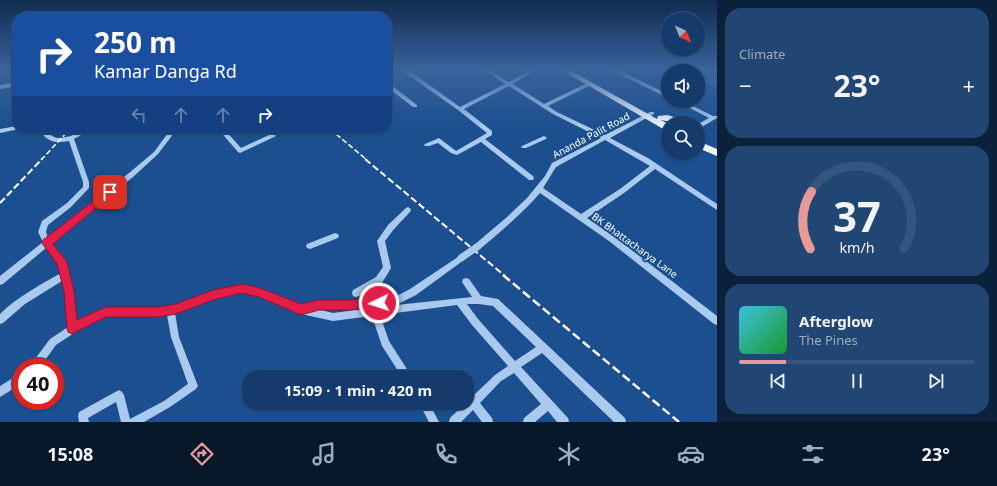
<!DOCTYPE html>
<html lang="en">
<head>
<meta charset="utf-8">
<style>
  body { margin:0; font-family:"Noto Sans",sans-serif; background:#214673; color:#f1f3f6; height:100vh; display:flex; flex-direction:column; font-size:15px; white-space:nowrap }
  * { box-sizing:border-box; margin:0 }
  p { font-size:13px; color:#9dadc1 }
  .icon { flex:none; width:22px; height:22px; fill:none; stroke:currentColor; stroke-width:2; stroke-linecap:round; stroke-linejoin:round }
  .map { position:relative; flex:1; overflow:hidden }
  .side { display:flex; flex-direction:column; gap:8px; padding:8px; background:#0b203b; width:280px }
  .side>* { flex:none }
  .top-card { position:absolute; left:12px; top:12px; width:380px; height:122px; border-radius:16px; box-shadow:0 1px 3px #0004,0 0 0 1px #33557e; background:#1a4fa0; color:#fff; overflow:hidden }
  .needle { width:26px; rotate:136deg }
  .tools { position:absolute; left:661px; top:12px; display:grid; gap:8px }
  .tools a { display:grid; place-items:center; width:44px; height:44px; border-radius:50%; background:#143b6b; box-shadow:0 1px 3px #0004,0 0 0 1px #33557e; font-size:20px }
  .speed { position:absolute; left:12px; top:358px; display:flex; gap:8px; font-size:20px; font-weight:700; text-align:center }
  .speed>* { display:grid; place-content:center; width:52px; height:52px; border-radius:50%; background:#143b6b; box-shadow:0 1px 3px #0004,0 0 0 1px #33557e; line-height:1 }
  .speed .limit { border:6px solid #d22; background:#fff; color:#111 }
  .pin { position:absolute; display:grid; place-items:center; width:34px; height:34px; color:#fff; margin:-17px; border-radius:8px; box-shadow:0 2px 6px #0006 }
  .me { position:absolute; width:44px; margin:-22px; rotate:266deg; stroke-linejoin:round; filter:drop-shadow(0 0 3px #0008) }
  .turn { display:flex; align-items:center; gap:14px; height:84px; padding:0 16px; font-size:18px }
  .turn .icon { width:52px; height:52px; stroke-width:2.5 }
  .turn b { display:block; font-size:28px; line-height:34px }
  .lanes { display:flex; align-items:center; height:38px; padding:0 16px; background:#0003; justify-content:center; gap:20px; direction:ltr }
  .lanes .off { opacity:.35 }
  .big { font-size:30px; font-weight:700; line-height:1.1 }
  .side .tile { flex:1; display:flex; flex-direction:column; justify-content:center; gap:6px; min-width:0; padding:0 14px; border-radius:16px; background:#214673 }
  .side .dial { align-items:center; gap:0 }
  .dial svg { height:104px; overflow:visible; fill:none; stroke:#33557e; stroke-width:7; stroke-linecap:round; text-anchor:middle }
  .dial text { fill:#f1f3f6; stroke:none }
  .song { display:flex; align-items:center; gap:12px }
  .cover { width:48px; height:48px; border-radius:6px; background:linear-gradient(135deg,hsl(190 70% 55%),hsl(130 70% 35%)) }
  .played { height:4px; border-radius:2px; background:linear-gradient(90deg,#e69b98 20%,#33557e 20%) }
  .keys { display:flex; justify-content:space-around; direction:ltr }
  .heat { display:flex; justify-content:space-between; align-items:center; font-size:22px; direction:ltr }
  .trip { position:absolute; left:242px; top:370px; width:232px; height:40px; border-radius:16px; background:#143b6b; box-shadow:0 1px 3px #0004,0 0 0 1px #33557e; font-weight:700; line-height:40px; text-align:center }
  .tab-bar { display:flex; height:64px; justify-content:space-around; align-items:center; background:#08182b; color:#9dadc1 }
  .tab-bar .icon { width:28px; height:28px }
  .tab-bar .active { color:#e69b98 }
  .tab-bar b { font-size:18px; color:#f1f3f6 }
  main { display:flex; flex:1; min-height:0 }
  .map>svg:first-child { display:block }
  .green { fill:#2461a8 }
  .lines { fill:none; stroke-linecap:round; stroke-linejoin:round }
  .minor { fill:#a9c9ee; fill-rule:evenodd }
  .major { fill:#f0f6ff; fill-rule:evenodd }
  .rail-far2 { stroke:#fff; stroke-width:1.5; stroke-dasharray:5.5 2.5; stroke-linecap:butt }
  .rail-far1 { stroke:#fff; stroke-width:2; stroke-dasharray:7 3; stroke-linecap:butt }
  .rail { stroke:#fff; stroke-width:2.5; stroke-dasharray:9 4; stroke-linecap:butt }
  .minor-bridge { stroke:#a9c9ee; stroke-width:7 }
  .shaded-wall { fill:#1d4779 }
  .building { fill:#2a66ad; stroke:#1d4779 }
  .route { fill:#e11d48; stroke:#92132f }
  .labels { text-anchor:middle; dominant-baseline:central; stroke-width:4; stroke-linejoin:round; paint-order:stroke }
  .street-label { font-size:10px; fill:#fff; stroke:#1b4f8f }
</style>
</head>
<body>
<main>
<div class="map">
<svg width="717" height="422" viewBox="0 0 717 422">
  <rect width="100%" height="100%" fill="#1b4f8f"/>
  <path class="green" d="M682 68H717V87L698 79V71H685Z"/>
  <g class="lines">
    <path class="minor" d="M409 68H415L410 71 460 107 505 84 481 68H486L509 82 534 68H539L513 84 544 104 587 83H591V85L548 106 557 112 605 135 650 112H654V114L610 138 648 158 717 204V210L655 169 624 193 587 218 615 237 717 316V325L714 324 609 241 540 193C522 214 501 231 480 249L477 250 474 249 473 247 474 245 507 217 527 198 545 176 552 163 601 138 553 114 509 86 464 109 492 131V135L485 139 533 176 534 178 533 180H529L481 142 457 155 451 153 438 143 429 146H425L424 145 425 144 439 138 456 151 487 133 458 110 404 72V70ZM605 140 650 166 620 189 581 214 543 188 556 167Z
      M607 68H613L668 94V98Z
      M706 68H713L717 69V72Z
      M17 82V86L0 89V85Z
      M387 82 417 105V107H413L387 87Z
      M676 101H683L713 116H717V118L698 129V124L709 118Z
      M17 126V129H19L0 133V129Z
      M46 129H52L49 134 56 138H61L71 136 83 129H90L85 133 74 139 89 182V188L71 207 48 225 46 232 48 238 129 173 154 152 171 129H177L158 154 133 177 52 243 66 262 73 291 76 322 105 308H159L176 305 213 291 242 285 260 288 301 306 319 301H348L393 298 410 289 461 255 464 256 465 258 464 260 416 295 396 305 472 297 462 282 463 279 466 278 469 279 481 296 498 299 625 418 626 422H614L542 353 521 367 568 418 569 422H557L548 411 535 422H523L524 418 541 404 514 373 501 381 480 403 492 418 493 422H482L473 410 461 422H449L450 418 495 375 508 366 472 325 457 305 380 315 389 341 412 377H402L382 346 372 316 333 321 301 314 259 296 242 293 213 299 175 313 179 337 198 386 196 389 170 407 144 422H121L116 402 88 418 89 422H79L78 416 79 412 119 390 122 392 124 395 130 419 164 401 188 384 171 337 167 315 159 316H106L83 327 56 345 40 367H29L50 339 68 327 65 291 62 281 25 304 3 323 0 324V314C17 297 40 285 61 273L58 263 46 248 3 284 0 285V276L43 242 38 232 42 221 67 203 83 187V182L69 141C59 143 50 143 43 135ZM467 304H479L493 306 536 347 515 361 478 319ZM385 306 333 313 317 309Z
      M218 129H224L241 148 269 135 263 129H269L276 136 240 153 238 152Z
      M544 136 547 138 546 139 526 148H522L521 147 522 146Z
      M408 207 410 208 411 210 410 212 394 229 385 241 391 268 382 283 359 296 356 297 353 296 352 293 353 290 376 277 383 267 377 241 388 225 406 208Z
      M335 233 338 234 339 236 338 238 310 249 307 248 306 246 307 244Z
      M21 373V384L0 397V386Z
      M419 403H429L439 422H429Z"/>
    <path class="major" d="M558 68H566L657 119 658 116 667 115 688 121 689 123H676L661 120 668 124V131L665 130Z
      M698 123 703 127 702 129H698Z
      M698 141 717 149V156L698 148Z"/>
    <path class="rail-far2" d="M330 129 367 160
      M41 160 70 129"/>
    <path class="rail-far1" d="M365 159 505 276
      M0 203 42 159"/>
    <path class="rail" d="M503 275 679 422"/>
    <path class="minor-bridge" d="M461 258 477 247"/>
  </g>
  <path class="shaded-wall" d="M705 74 701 80 698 83V80Z"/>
  <path class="building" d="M698 72 705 74 701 79 698 80Z"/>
  <linearGradient id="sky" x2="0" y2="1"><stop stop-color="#0f2b4f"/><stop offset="0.54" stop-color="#39639b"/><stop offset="1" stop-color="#39639b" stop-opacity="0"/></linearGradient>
  <rect width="717" height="127" fill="url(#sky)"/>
  <path class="route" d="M110 188 115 192 113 194 53 244 67 262 74 291 77 320 106 307H159L176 304 213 290 242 284 260 288 301 304 319 300H348L379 298 383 299 384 303 383 306 379 308 348 310H319L301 315 259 297 242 293 213 300 176 314 159 317H106L72 334 68 332 67 328 64 291 57 264 42 243 43 240Z"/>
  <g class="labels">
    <g class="street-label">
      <text transform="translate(591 135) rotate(-28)">Ananda Palit Road</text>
      <text transform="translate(635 245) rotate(36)">BK Bhattacharya Lane</text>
    </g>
  </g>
</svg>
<div class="tools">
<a><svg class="needle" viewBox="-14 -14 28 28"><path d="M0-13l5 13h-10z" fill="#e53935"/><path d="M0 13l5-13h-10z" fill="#9dadc1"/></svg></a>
<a><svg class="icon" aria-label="sound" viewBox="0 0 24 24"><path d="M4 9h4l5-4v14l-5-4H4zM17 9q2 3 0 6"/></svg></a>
<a><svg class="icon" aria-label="search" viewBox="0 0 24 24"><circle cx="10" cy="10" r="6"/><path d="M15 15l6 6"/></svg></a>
</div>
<div class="speed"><div class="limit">40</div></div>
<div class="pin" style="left:110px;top:192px;background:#d93025"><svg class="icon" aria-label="arrive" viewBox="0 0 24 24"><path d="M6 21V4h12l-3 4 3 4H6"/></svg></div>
<svg class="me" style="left:379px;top:303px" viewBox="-20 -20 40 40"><circle r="17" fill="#e11d48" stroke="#fff" stroke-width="3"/><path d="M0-11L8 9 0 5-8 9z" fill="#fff"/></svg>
<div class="trip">15:09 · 1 min · 420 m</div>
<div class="top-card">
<div class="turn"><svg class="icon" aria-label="right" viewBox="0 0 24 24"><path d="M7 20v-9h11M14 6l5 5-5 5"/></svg><div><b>250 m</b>Kamar Danga Rd</div></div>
<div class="lanes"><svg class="icon off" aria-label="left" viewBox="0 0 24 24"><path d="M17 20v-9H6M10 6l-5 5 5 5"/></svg><svg class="icon off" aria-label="ahead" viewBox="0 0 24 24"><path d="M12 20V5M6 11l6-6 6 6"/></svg><svg class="icon off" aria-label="ahead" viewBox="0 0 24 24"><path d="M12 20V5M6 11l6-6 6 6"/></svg><svg class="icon" aria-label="right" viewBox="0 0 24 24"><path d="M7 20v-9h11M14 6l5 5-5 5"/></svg></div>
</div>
</div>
<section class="side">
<div class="tile"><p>Climate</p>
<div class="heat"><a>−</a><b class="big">23°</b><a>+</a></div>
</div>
<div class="tile dial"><svg viewBox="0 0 100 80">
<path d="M14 69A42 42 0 1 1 86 69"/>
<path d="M14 69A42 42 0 0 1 15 25" stroke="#e69b98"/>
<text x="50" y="56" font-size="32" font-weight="700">37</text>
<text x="50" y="72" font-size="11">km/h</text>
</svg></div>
<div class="tile">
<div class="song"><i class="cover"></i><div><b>Afterglow</b><p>The Pines</p></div></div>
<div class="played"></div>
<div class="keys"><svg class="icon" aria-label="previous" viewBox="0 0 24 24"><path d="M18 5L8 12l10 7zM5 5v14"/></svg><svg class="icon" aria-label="pause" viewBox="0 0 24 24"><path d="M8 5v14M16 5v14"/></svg><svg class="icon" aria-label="next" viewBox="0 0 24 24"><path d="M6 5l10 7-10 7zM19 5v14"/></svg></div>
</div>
</section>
</main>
<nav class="tab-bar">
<b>15:08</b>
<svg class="icon active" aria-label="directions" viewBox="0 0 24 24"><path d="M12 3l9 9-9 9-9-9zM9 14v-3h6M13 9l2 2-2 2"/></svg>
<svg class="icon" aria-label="music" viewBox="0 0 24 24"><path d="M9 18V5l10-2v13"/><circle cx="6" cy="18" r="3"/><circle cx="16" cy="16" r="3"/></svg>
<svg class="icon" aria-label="phone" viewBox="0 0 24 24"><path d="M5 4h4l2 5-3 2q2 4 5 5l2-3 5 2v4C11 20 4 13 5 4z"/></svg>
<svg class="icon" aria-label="climate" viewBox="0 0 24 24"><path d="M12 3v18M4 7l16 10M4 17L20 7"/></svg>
<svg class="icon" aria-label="car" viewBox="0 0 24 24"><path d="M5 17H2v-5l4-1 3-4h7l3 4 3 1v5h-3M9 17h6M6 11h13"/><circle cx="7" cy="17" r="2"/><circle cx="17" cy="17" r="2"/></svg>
<svg class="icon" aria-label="filters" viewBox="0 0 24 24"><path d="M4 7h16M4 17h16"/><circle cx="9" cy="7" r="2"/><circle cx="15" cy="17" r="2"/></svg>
<b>23°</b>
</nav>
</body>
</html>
